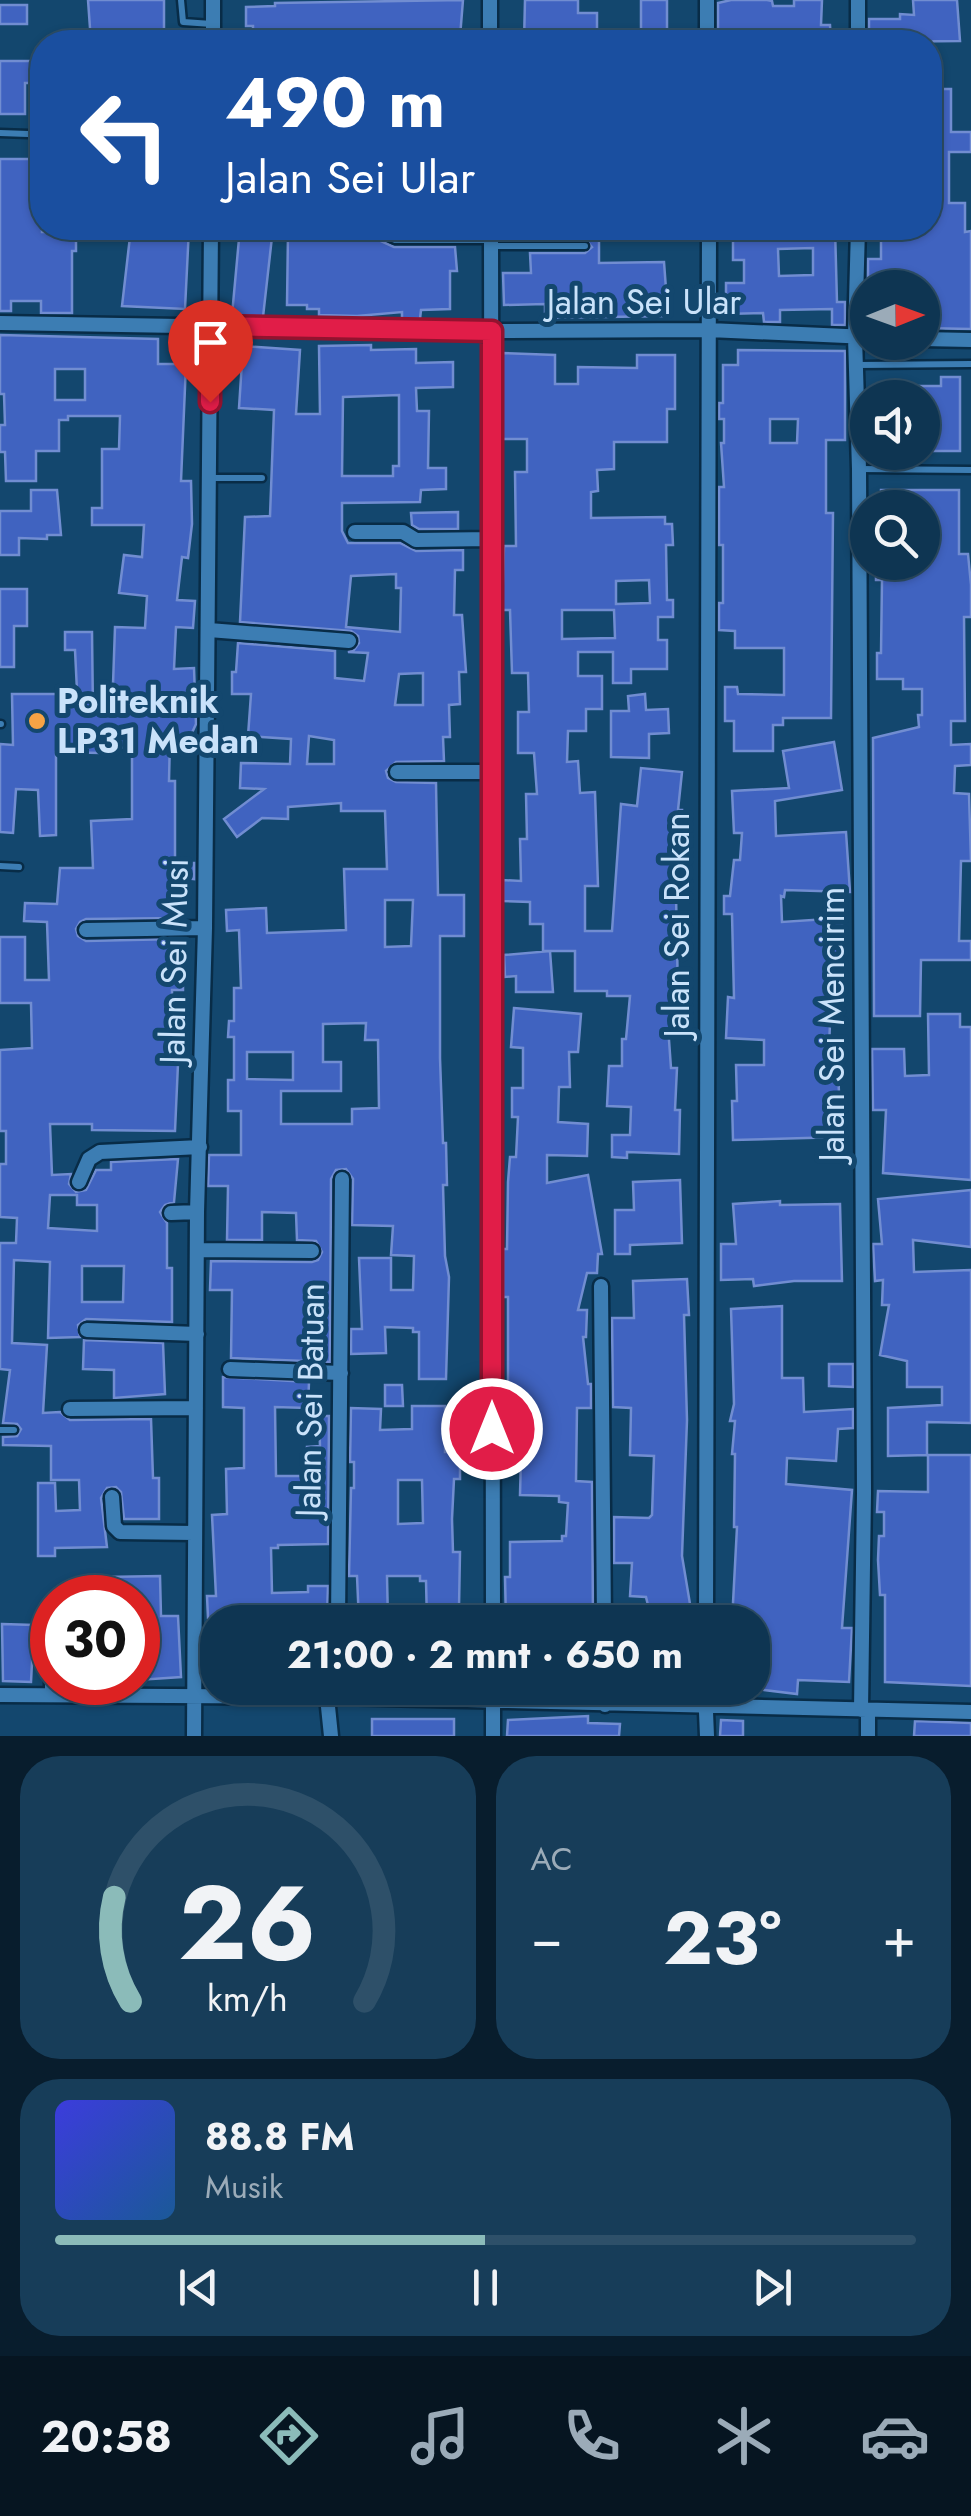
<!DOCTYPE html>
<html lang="id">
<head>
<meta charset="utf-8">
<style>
  body { margin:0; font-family:Jost,sans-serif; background:#173d59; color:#f1f3f6; height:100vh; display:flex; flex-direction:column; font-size:38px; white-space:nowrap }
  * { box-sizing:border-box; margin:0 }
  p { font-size:32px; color:#9babb8 }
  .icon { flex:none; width:55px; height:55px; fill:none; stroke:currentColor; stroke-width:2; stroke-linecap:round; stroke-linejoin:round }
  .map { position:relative; height:1736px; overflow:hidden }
  .side { display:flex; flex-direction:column; gap:20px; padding:20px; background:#081d2d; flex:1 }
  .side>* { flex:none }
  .top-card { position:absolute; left:30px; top:30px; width:912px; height:210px; border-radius:40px; box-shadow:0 2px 8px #0004,0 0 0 2px #2e5069; background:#1a4fa0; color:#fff; overflow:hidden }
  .needle { width:65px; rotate:89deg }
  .fabs { position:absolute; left:850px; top:270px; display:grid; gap:20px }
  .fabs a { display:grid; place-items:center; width:90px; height:90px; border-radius:50%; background:#0e3552; box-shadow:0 2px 8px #0004,0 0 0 2px #2e5069; font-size:50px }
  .speed { position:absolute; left:30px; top:1575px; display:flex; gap:20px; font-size:50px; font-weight:700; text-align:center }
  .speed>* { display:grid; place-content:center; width:130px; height:130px; border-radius:50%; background:#0e3552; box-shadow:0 2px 8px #0004,0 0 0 2px #2e5069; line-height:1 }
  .speed .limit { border:15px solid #d22; background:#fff; color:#111 }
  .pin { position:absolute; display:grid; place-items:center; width:85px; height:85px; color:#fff; margin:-102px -42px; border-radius:50% 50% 50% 0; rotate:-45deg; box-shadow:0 0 10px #0007 }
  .pin .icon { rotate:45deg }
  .me { position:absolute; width:110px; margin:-55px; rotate:0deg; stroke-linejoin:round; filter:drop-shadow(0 0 8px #0008) }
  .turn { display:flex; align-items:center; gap:35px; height:210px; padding:0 30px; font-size:45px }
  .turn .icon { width:130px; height:130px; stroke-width:2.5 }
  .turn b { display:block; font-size:70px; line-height:85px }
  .big { font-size:75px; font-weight:700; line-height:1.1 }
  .side .widget { flex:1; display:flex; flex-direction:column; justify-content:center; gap:15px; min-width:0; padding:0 35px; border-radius:40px; background:#173d59 }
  .side .dial { align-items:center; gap:0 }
  .dial svg { height:260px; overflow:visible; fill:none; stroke:#2e5069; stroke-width:7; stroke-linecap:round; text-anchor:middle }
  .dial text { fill:#f1f3f6; stroke:none }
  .song { display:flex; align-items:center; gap:30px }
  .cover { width:120px; height:120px; border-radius:15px; background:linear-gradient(135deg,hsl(240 70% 55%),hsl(210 70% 35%)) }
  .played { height:10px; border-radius:5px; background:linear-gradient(90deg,#8bbbb9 50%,#2e5069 50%) }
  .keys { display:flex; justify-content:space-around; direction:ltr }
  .heat { display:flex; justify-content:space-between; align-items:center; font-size:55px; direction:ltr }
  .side .tiles { flex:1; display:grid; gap:20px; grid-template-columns:1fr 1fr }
  .widget:last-child { grid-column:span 2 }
  .trip { position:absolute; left:200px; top:1605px; width:570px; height:100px; border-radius:40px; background:#0e3552; box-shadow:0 2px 8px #0004,0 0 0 2px #2e5069; font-weight:700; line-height:100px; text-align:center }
  .dock { display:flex; height:160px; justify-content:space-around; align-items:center; background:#061521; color:#9babb8 }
  .dock .icon { width:70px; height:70px }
  .dock .on { color:#8bbbb9 }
  .dock b { font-size:45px; color:#f1f3f6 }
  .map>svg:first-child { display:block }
  .building { fill:#4063c0; stroke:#718dd1; stroke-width:2.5; fill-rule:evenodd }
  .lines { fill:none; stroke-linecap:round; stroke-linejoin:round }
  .lane-casing { stroke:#082c47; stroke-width:11 }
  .street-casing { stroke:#082c47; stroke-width:19 }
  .lane { stroke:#3c7db3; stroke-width:6 }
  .street { stroke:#3c7db3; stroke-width:14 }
  .route-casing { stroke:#92132f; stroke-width:25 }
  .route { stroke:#e11d48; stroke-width:18 }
  .poi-dot { fill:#f5a345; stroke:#13476e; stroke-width:4 }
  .labels { text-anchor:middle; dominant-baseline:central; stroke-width:10; stroke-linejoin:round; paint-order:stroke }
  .street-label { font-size:35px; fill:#c9e2fa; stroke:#13476e }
  .poi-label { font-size:35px; font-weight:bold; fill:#c9e2fa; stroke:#13476e; text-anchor:start }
</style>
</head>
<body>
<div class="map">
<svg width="971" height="1736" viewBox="0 0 971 1736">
  <rect width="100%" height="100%" fill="#13476e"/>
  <path class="building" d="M88 0H164V42H91Z
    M463 0 460 37 407 38V42H253V26H246V7L275 6V3Z
    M525 0H578V13H597V30H556V42H524Z
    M641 0H667V42H609V31H641Z
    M731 0H767L772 1 773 6H794V0H822L821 25H830L831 42H732V36H718V3Z
    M913 0H957L960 41 869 42V19H900V14L914 15Z
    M0 5H27V24H0Z
    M0 61H38V83H25V114H0Z
    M930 89H951V132H971V152H949V203H965V232L971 231V329L922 328V288H868V259H881V228H930Z
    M0 159H42V232H76V251H72V313H41V301H11V311H0Z
    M131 228H189L185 309 122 306Z
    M240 228H273L263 317 232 315Z
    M354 228H378L381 241 394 247H455L457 271H450V309L421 310 420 319H413L402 318V312L357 316 319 315V309H307V305H287L288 233 353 239Z
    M392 228H455V233H396Z
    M511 228H599V263L664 262 668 316 545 318V304L504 305 503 273H531L530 253H585L592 247 585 239H510Z
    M733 228H835L837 302H845V325H832V309L780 310V322H764L763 313 726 314V283H744V260H733ZM813 248V275L779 276 778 249Z
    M0 335 158 339V364H186L181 481H191L192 524 188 558 182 557 177 600 195 601 193 628 176 627 174 669 194 668 196 724 186 746 170 738 169 781H175V863H194V879L184 878 183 918 86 919 80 922 76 929 78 936 86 941 177 939 176 961H183V990H172V1019H180L175 1131 92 1130V1124H50L52 1175 71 1174 69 1184 76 1192 86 1190 96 1170H111V1162L178 1159 174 1202 165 1205 160 1212 167 1223V1268H172V1322L86 1319 78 1325 80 1337 48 1338 50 1262 14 1260 12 1343 47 1345 43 1413 60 1412 70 1420 151 1419 153 1478H159V1519H124L121 1492 116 1487 107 1488 101 1498 107 1547 55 1548V1556H38V1483H55L56 1511 80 1510 79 1480H51V1446L3 1445V1437L17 1436 21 1429 17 1424 3 1423 10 1370 0 1369V1243H16L17 1218 0 1217V1164H6V1131H0V1050L32 1048 31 1003H0V937H25V980H49L47 922 24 921 25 903 57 904 60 868H93L91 821 132 819V748L100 746V753L56 752V835L40 836 38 790 16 789 13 833 0 832V744L13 745 12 694H67V691H77L75 650H65V632H92L93 712 112 713 115 627 145 628 147 596 119 593 124 555 142 557 144 525H92V508H102V449H119L120 416H68V420H59V451H36V481H6L5 452H0V425H5L4 394H0ZM55 369H85V400H55ZM50 1195H77V1205H97V1231L48 1228ZM82 1266H124L123 1302H82Z
    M371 345V350L416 349V363L453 362V387L416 388 417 411H429L428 468H446V489L421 490 420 502 342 503V531L348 543H400L416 551 463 550V570H455L454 615H462L466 672H459L460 704 449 705 450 737H443L444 761 396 762 386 771 388 778 396 782 436 783 438 895H464V936H440V1058L443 1143H446L447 1185H443L445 1256 449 1277 446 1379H419V1332H413V1328L385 1327 386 1353 351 1354V1329H362L359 1258H391V1290H413L414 1256 391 1255 393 1226 352 1225 353 1179 346 1169 336 1170 331 1179 330 1362 231 1358 232 1290H210L211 1261 312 1262 318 1260 322 1252 316 1241 297 1240 296 1213 262 1212V1240H227L228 1186H208L209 1155H241V1111H228V1080H234V1037H228L229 1021H234V988H241L239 930 227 931 226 910 266 908 267 933 346 930 344 869H387L385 811H341V803L288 807V819L262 818 237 837 224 819 264 789 240 788 241 763 290 764 291 739 248 736 251 694H232V672H236L238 643 335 651V678L364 681 368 653 348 652 354 650 359 643 358 636 351 631 240 622 245 517 270 516 274 410 239 408 243 346 300 350 296 414H320L319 346ZM399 395V466H393V476H342L343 397ZM396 574V588H401L400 632 346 627 351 576ZM423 673V705H395L399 674ZM309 736 334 740V764H307ZM385 900H413L411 946 385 947ZM366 1023 365 1040H378L379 1108 352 1109V1124H281V1091H341V1062H323V1024ZM247 1052H293V1080L247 1079Z
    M738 350 845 351V440H826V513H833L831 718H783V725H773V751H734V721H725V687H737L738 694 784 695V648H735V631L719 630V603H723V545H719V487H724L721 443H724V419H719V403H723V365H738ZM770 419H798L797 443H770Z
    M502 353 555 355V384H578V367L637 368V355H675V409H667V442H614V469L597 470 598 491 591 492V518L665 517V524H672L673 545H666L667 600H673V617H658V640H667V669H631V683H613V652H578V676H602V709H586V731H568L567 762 578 761 580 793 595 792 598 886H585V931H612L621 804 637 806 641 768 682 772 678 810H682L679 847 675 846 678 993H673L669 1040 671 1068H677L675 1110H680L679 1154 627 1152V1158L612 1157V1135H630L631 1107 607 1106 609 1066H622V1039H626L630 996H607V991H575V951H543V924H530V902L503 901V880L521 881 520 839H527L526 794H537L534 753H518V712H529L528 673H512L510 610H502L504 546H516L515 472H527V439H502ZM649 580 650 603 616 604V581ZM562 610H614L615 638 562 639Z
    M941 377H960V451H922V398H913V386H941Z
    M31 490H57L61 535H47V539L19 538V555H0V511H31Z
    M881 490H959V554H968L971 585V617H964L965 721H951V745L971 744V765L955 766 954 793 969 794 971 861H961L959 941H971V960H921L920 1016H874L873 738 919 727 918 715H922V689H903V679H877V653H881L882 580H876V562H922V508H881Z
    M458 512V529H419L412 525 411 513Z
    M0 589H27V626H14V667H0Z
    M645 694 646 710 668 709 669 733 649 734V758L611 757V711H629L628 696Z
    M834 742 842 790 775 801 776 836 846 832 850 892 785 890 784 897 781 896 782 922 842 918 843 999H831L828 1072 838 1071 841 1137 733 1140 732 1101H737L736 1065H764V1040L726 1038 728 997 734 998 732 914H724V896H730L734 860H740L742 833H734L732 791 789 788 783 751Z
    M550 951 553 992H516V976L505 977 504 955Z
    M514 1008 581 1014 578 1052H569L570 1087H559L558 1122 588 1124 587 1156 547 1155V1183L588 1175 602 1254H598L597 1273H587L578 1310H587L586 1337H583L588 1384H591V1408H577L576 1481 592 1482 593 1622H570L569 1610 547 1611 546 1622H506L505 1577H510V1542L562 1541V1536H566L568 1503 559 1502V1496L520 1495 521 1456 512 1455 510 1399 503 1398V1382L508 1383V1297H503V1249H507L508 1182 510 1157H516L518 1117H512V1088H523V1048L511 1047Z
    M928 1014H960V1027H971V1180L883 1173 886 1110H873L872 1049H904L905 1076 929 1075Z
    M680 1180 682 1243 630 1245V1254H615V1210H634L633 1182Z
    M971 1190V1247L913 1240 914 1272 971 1270V1423L927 1422V1455L888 1456V1408L942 1405V1387H907V1361L880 1355 889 1305H882L883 1280 875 1281 873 1244H882L878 1199Z
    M780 1201V1205L840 1204 842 1281H794L754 1286 753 1279 721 1280V1244H736L733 1204Z
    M687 1279 689 1315H684L687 1420 682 1556 693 1622H652L646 1597 630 1596 632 1563H614V1517L649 1518 652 1515 654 1456 630 1455 631 1408 613 1407 612 1318H634L633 1281Z
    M782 1306V1378H803L804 1412 853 1409V1428L838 1429 836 1461 787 1458 786 1484 852 1490 842 1628H852L849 1682 798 1680 797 1694 764 1690 752 1683V1622H732L737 1527H734L735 1454H732L735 1421H730L734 1404 731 1309Z
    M84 1340 163 1343 165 1394 114 1398V1370L83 1369Z
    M829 1364H853V1387L829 1386Z
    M223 1377 309 1382 308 1408 275 1407 276 1476H308L307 1447 320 1446 319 1416H329L328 1544 278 1545V1548H271L272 1593 308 1592V1586H328L327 1614 208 1618 207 1596H216L212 1515 227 1514 226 1469 244 1468V1408L223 1407Z
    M385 1385H402L403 1406H385Z
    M412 1406H445V1452H460V1479H454L452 1519 453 1552H460L459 1608 455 1609V1622H427L426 1581H420V1576H387L388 1622H359L357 1576H349L351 1488H354V1462H350L351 1408 381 1409 380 1430 412 1429ZM398 1480H422L423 1523 398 1524Z
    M928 1455H971V1686L885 1682V1595H880L878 1560 879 1536H884V1512H877L878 1491 928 1492Z
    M160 1576 161 1616H178L181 1677 138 1680V1598H105V1577Z
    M2 1624 34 1625 31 1682 3 1681Z
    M588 1716V1723L620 1724 619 1736H507L508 1720Z
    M372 1719H454V1736H372Z
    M721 1720 743 1721V1736H720Z
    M915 1721 971 1723V1736H914Z"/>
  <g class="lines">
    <g class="lane-casing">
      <path id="lane" d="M181 0 183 22 212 24
        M0 133 28 134
        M385 228 386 236 395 240H490
        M493 246H585
        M858 365 971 364
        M859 469 971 470
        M211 478H262
        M0 724H1
        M0 866 19 867
        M0 1430H14
        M48 1695V1658"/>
    </g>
    <g class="street-casing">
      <path id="street" d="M213 0V42
        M490 0V42
        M858 0V42
        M707 42V0
        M491 228 493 1622
        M858 228 855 337 859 469 864 1493 861 1710
        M0 323 492 331 709 330 868 337
        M922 339 971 340
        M355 532H403L416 540 491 539
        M209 630 349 641
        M397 772H492
        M86 930 205 928
        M79 1182 89 1159 100 1152 200 1147
        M171 1213 197 1212
        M197 1250 312 1251
        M601 1286 604 1622
        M87 1330 197 1334
        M230 1369 341 1373
        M70 1409 196 1408
        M112 1497 114 1526 120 1532 194 1533
        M338 1622 342 1179
        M706 1622 709 228
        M605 1688V1705
        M705 1688 707 1736
        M0 1695 337 1697 971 1712
        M327 1697 331 1736
        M194 1736 197 1212 205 928 211 228
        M493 1736V1688
        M868 1736V1710"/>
    </g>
    <use href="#lane" class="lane"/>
    <use href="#street" class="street"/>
  </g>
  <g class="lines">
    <g class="route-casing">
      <path id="route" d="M210 402V326L492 331V1429"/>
    </g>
    <use href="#route" class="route"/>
  </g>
  <circle class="poi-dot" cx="37" cy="721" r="10"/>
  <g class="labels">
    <g class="street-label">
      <text x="644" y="302">Jalan Sei Ular</text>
      <text transform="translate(677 925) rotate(-90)">Jalan Sei Rokan</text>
      <text transform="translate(174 961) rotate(-89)">Jalan Sei Musi</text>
      <text transform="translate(832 1024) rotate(-90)">Jalan Sei Mencirim</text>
      <text transform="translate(310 1400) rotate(-89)">Jalan Sei Batuan</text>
    </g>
    <g class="poi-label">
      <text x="57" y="701">Politeknik<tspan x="57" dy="40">LP31 Medan</tspan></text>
    </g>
  </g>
</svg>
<div class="fabs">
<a><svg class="needle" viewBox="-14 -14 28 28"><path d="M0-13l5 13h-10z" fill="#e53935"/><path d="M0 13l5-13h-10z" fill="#9babb8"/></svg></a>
<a><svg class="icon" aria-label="sound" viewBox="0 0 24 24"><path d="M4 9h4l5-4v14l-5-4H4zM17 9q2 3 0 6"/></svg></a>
<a><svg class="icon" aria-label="search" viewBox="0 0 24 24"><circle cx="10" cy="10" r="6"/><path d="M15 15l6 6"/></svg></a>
</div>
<div class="speed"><div class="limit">30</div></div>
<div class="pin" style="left:210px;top:402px;background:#d93025"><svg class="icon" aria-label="arrive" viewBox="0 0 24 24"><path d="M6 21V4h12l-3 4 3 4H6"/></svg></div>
<svg class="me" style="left:492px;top:1429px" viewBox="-20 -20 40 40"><circle r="17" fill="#e11d48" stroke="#fff" stroke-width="3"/><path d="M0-11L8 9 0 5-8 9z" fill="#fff"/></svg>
<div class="trip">21:00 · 2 mnt · 650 m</div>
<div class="top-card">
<div class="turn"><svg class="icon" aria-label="left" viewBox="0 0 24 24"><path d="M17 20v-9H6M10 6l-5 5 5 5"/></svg><div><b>490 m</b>Jalan Sei Ular</div></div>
</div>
</div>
<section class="side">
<div class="tiles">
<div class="widget dial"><svg viewBox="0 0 100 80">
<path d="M14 69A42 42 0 1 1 86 69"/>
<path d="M14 69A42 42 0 0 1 9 37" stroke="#8bbbb9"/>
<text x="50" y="56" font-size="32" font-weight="700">26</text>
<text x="50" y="72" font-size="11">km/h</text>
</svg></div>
<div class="widget"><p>AC</p>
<div class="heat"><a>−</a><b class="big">23°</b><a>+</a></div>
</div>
<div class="widget">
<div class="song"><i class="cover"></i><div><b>88.8 FM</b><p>Musik</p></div></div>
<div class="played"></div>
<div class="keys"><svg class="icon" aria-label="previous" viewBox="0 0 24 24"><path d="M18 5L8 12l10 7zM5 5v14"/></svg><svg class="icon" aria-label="pause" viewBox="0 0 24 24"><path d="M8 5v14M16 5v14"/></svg><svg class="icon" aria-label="next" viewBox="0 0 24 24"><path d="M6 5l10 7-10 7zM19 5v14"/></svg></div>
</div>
</div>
</section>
<nav class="dock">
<b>20:58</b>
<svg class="icon on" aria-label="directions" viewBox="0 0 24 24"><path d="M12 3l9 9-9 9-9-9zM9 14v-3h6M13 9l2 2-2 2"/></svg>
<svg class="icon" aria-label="music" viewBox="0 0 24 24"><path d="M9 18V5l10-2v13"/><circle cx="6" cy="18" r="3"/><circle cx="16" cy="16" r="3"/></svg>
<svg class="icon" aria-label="phone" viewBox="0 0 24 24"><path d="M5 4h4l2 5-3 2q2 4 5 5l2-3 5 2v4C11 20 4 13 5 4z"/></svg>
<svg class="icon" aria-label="climate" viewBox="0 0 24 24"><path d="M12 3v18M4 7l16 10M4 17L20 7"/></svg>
<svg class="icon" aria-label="car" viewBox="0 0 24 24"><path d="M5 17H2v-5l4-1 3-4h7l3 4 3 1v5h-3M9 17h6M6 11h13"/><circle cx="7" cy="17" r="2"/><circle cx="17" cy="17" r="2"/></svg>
</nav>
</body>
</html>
